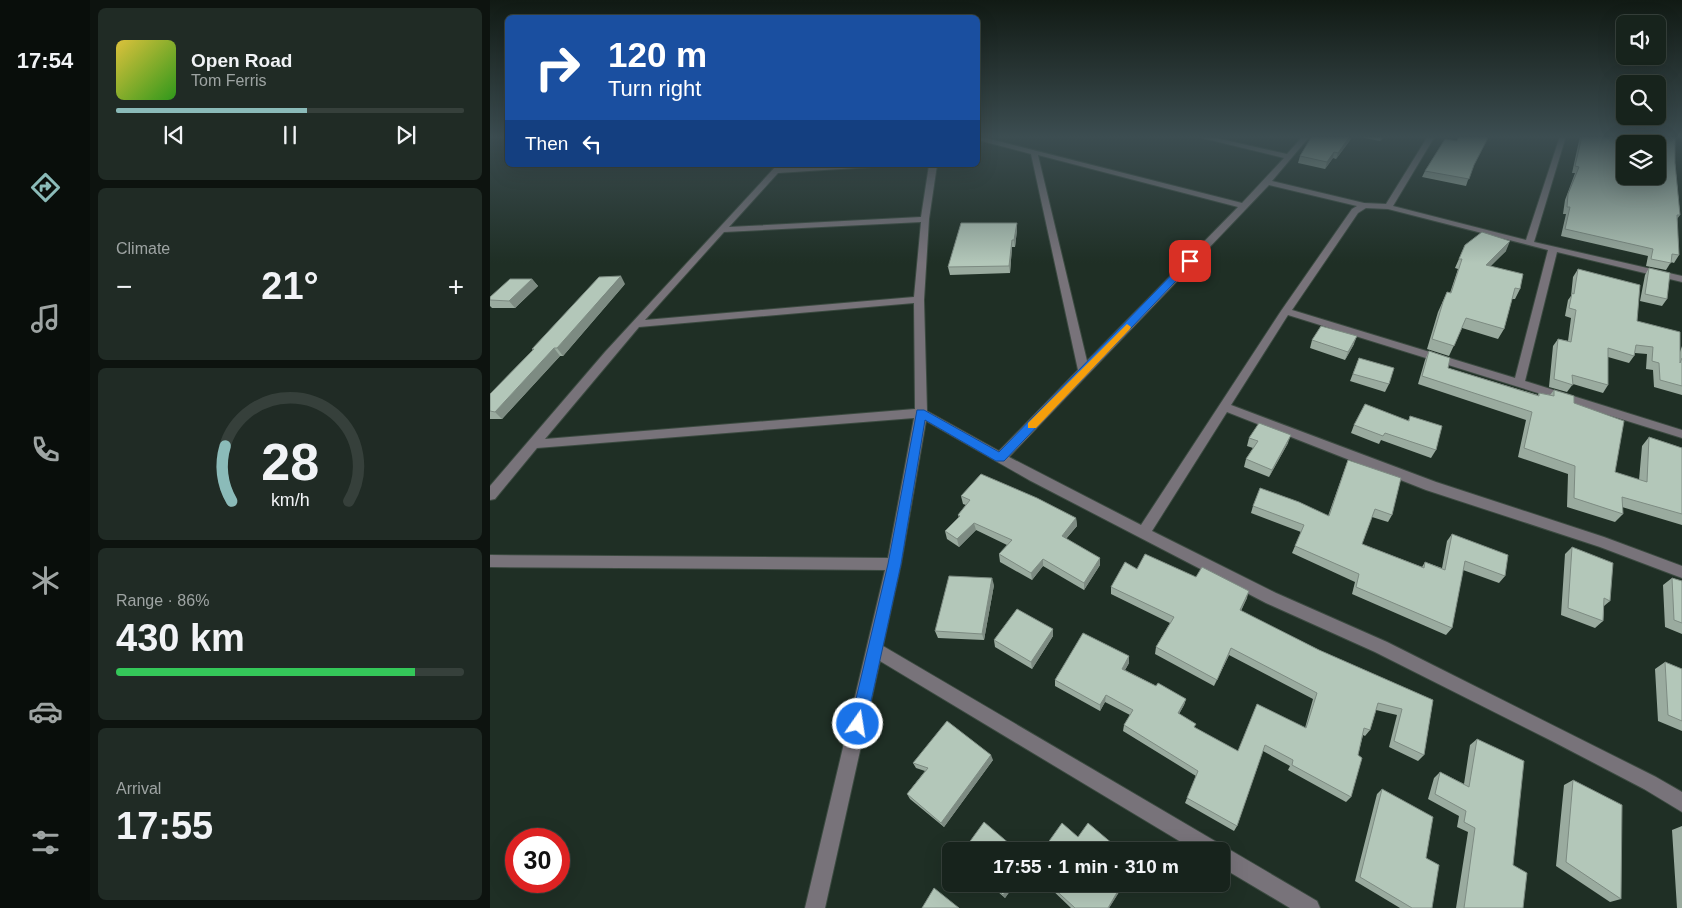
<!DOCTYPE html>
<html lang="en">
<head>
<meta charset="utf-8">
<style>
  body { margin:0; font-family:Arial,sans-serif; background:#202b25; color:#f1f3f6; height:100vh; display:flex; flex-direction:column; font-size:19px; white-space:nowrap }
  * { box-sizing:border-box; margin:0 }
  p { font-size:16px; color:#9ea4a3 }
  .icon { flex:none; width:28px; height:28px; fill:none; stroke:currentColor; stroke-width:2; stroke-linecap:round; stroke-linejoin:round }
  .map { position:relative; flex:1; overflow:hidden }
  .panel { display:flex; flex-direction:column; gap:8px; padding:8px; background:#0d130f; width:400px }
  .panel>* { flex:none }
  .banner { position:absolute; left:15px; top:15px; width:475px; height:152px; border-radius:8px; box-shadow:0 5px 20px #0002,0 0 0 1px #36403b; background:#1a4fa0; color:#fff; overflow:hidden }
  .controls { position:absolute; left:1126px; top:15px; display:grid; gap:10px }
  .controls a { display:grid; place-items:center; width:50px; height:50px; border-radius:8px; background:#17231c; box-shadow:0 5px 20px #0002,0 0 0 1px #36403b; font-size:25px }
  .speed { position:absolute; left:15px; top:828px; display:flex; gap:10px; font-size:25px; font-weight:700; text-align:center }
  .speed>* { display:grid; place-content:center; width:65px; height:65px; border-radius:50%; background:#17231c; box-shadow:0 5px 20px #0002,0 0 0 1px #36403b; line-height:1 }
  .speed .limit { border:8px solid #d22; background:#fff; color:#111 }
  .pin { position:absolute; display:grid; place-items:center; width:42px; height:42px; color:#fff; margin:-21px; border-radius:10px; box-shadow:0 2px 8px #0006 }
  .me { position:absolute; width:55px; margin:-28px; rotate:13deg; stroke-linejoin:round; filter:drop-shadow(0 0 4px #0008) }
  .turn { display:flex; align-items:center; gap:18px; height:105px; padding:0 20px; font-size:22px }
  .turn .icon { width:65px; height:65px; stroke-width:2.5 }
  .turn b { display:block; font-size:35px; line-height:42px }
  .then { display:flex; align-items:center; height:48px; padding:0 20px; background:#0003; gap:10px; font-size:19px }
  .big { font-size:38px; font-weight:600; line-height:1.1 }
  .panel .widget { flex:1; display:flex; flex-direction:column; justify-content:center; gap:8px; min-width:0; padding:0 18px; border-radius:8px; background:#202b25 }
  .panel .dial { align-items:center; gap:0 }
  .dial svg { height:130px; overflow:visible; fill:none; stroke:#36403b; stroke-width:7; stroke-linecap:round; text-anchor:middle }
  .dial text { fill:#f1f3f6; stroke:none }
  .song { display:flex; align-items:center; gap:15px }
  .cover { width:60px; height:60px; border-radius:8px; background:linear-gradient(135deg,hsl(50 70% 55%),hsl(110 70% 35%)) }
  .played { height:5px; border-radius:2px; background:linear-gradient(90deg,#8bbbb9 55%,#36403b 55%) }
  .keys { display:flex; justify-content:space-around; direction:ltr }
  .heat { display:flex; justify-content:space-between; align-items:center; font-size:28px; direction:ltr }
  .charge { height:8px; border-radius:4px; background:linear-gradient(90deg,#34c759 86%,#36403b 0) }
  .trip { position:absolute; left:452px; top:842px; width:288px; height:50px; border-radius:8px; background:#17231c; box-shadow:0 5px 20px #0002,0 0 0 1px #36403b; font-weight:600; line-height:50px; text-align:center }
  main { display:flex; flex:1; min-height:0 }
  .dock { display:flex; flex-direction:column; width:90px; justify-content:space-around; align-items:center; background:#090e0b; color:#9ea4a3 }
  .dock .icon { width:35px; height:35px }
  .dock .active { color:#8bbbb9 }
  .dock b { font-size:22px; color:#f1f3f6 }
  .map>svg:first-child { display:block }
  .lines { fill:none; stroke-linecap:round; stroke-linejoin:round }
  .minor-casing { stroke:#3b4a40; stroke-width:2 }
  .minor { fill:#78737a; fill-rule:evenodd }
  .wall { fill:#9aab9f }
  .shaded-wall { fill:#7d8b82 }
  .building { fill:#b3c7b9; stroke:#7d8b82; fill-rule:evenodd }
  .route { fill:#1a73e8; stroke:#114b97 }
  .slow { fill:#f59e0b }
</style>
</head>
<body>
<main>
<nav class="dock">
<b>17:54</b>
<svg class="icon active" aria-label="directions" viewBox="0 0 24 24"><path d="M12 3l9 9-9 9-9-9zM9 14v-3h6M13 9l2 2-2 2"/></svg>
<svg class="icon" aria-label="music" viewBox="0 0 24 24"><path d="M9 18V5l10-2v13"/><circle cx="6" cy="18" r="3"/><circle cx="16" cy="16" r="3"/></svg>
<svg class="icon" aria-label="phone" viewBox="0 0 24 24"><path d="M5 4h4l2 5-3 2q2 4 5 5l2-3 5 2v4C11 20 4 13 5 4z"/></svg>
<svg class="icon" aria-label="climate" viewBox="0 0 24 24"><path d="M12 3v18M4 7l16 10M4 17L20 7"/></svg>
<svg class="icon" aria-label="car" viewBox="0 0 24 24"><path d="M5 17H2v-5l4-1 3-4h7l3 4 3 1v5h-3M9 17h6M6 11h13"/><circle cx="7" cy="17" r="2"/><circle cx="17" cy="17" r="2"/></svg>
<svg class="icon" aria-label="filters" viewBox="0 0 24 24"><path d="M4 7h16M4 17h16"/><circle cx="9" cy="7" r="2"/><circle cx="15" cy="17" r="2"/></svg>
</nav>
<section class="panel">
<div class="widget">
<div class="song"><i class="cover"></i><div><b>Open Road</b><p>Tom Ferris</p></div></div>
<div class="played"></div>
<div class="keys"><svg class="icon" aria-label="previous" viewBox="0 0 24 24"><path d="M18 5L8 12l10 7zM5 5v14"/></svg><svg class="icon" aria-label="pause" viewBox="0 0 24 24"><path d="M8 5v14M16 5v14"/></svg><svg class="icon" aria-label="next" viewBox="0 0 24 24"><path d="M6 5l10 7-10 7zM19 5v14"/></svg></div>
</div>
<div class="widget"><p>Climate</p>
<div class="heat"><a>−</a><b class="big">21°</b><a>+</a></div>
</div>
<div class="widget dial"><svg viewBox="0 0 100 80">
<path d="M14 69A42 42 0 1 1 86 69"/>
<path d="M14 69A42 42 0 0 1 10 35" stroke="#8bbbb9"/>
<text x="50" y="56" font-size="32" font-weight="700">28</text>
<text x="50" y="72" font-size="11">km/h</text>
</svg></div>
<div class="widget"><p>Range · 86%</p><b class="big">430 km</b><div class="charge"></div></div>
<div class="widget"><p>Arrival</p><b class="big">17:55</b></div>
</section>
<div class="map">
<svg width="1192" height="908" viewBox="0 0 1192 908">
  <rect width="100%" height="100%" fill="#1f2f25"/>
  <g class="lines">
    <g class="minor-casing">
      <path id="minor" d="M488 136 752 203 794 158 704 136H717L797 154 813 136H820L782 181 874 203 896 204 938 136H945L903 206 1036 240 1070 136H1076L1044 242 1192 276V282L1067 252 1035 381 1192 430V438L798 315 741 405 946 482 1114 537 1192 566V578L1110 547 936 490 737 412 662 531 786 593 897 642 1166 777 1192 792V812L1154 789 1062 741 885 652 776 603 539 480 436 421 411 564 393 646 827 901 830 908H800L731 867V851H706L390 661 335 908H315L395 570 0 567V555L398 558 424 418 47 448 5 499 0 500V486L115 352 287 165H295L292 168 386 165 382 167 288 173 239 227 431 217 439 165H447L439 219 434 300 437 411 509 451 588 370 541 154 488 140ZM548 155 748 207 597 361ZM779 185 867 206 862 209 791 311 651 525 519 457ZM876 208 898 209 1058 250 1025 378 802 310 868 213ZM431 222 424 297 155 320 234 232ZM424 303 425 409 55 439 149 327Z"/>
    </g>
    <use href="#minor" class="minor"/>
  </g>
  <path class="wall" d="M874 136H895L890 141 874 138Z
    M1090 136H1185V163L1190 215 1187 219 1189 255 1184 263 1181 262 1176 270 1156 266 1158 256 1071 236 1076 214H1073L1075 200 1085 173H1082Z
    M861 139 846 159 843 158 835 169 808 163 810 156Z
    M982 168 976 186 932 177 935 171Z
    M527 223V230L525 247H522L520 273 460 275 458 267Z
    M975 245 1016 251 1000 266 1030 289 1025 299H1022L1014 329 1008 339 972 328 959 356 937 349 948 312 957 292 960 293 968 269 965 268Z
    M1159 268 1177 299 1172 306 1150 301 1155 275Z
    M1088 269 1147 321 1190 352 1192 346V395L1164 387 1163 370 1156 369 1157 354 1145 353 1144 356 1139 363 1118 357V385L1113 393 1083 384 1077 392 1059 387 1063 346 1068 339 1078 341 1081 318 1075 316 1078 300 1081 296 1083 277Z
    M42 279 48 286 25 308H2L0 306V297Z
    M135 284 73 356H70L12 419H0V394L43 350 42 349Z
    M822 340 864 344 855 360 820 348Z
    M939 351 958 368 1048 395 1049 393 1060 395 1064 390 1084 403 1125 472 1149 480 1152 446 1159 437 1192 448V525L1132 507 1133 514 1125 522 1077 507 1078 474 1028 457 1036 420 928 384 935 360Z
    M869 358 899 384 895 392 860 381Z
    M920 416 946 450 941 458 891 440 889 444 861 433 864 425 918 421Z
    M759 438 798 443 779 477 754 467 756 459 763 448 757 446Z
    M858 460 902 515 898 522 882 517 872 544 932 567 935 562 952 568 957 541 962 534 1015 576 1009 583 973 570 962 628 956 635 862 594 865 582 802 553 811 532 761 513 763 506 838 516Z
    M471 496 586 518 587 526 576 539 610 558V565L594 590 553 566 542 580 510 562 509 554 517 545 486 530 469 547 457 539 455 531 469 518 468 515 476 505 473 504Z
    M1082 547 1120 601 1114 606 1113 621 1105 628 1071 615 1075 554Z
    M647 569 706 577 757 598 751 611 829 650 943 700 934 755 928 761 899 747 907 715 886 710 880 730 875 736 873 735 868 755 861 797 856 802 798 770 800 766 773 751 747 826 744 831 695 803 706 776 633 731 634 725 640 715 615 702 610 711 565 686V680L639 656V663L635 670 666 686 696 699 694 705 689 714 704 728 748 751 767 704 815 728 823 699 739 655 724 686 665 654 666 647 680 623 621 594V587Z
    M1182 578 1192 581V634L1175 627 1173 585Z
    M504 585 494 640 448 638 445 631Z
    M563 629V636L542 669 505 647 504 640Z
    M1175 662 1192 669V731L1168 721 1165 669Z
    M987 739 1023 865 1033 908H966L978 832 967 827 969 816 938 799 944 778 950 772 974 784 980 745Z
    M503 760 454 827 420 799 417 794 435 771 426 768 423 763Z
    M1083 780 1131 899 1120 902 1066 866 1074 785Z
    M892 789 936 858 942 908H910L865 881 887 794Z
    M1192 826V908H1187L1182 830Z
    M499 884H525L515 898Z
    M556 884H634L619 908H581Z"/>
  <path class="shaded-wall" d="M860 136H862L861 139 846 159 848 153Z
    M891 136H895L890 141Z
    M844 152 843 158 835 169 837 162Z
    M527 223V230L525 247 524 240Z
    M522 240V247L520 273 519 266Z
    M1020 241 1016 251 992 275 996 265Z
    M131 276 135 284 73 356 67 348Z
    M42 279 48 286 25 308 19 301Z
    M867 336 864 344 855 360 858 352Z
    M64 348 70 356 12 419 5 412Z
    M801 435 798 443 779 477 782 470Z
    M586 518 587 526 572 543V536Z
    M484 523 486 530 469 547 467 539Z
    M610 558V565L594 590V583Z
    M553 559V566L542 580 541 573Z
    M502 578 504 585 494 640 492 634Z
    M759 591 757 598 747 617 750 610Z
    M563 629V636L542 669 541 662Z
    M741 648 739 655 724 686 727 680Z
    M639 656V663L632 675V669Z
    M616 695 615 702 610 711V705Z
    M696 699 694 705 686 719 688 713Z
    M501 755 503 760 454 827 451 823Z
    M521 884H525L515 898 513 895Z
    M632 884H634L619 908H618Z"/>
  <path class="building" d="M822 136H860L848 153 844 152 837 162 810 156Z
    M969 136H999L984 165 979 179 935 171 955 139 967 141Z
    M1092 136H1185V163L1190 215H1187L1189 255 1182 254 1181 263 1161 259 1163 249 1075 229 1080 207H1077L1078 194 1089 167 1085 166ZM1135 144H1168V176H1135Z
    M471 223H527L524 240H522L519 266 458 267Z
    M992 232 1020 241 996 265 1033 274 1030 289 1025 288 1014 329 976 318 964 346 942 339 953 302 957 292 961 293 972 259H969L975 245Z
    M1159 268 1180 273 1177 299 1155 294Z
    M1088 269 1150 285 1147 321 1190 332V363L1192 358V386L1170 380 1169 363 1162 361 1163 347 1146 345 1144 356 1118 348V385L1082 375 1083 385 1064 379 1068 339 1081 342 1086 310 1079 308 1082 293 1084 294Z
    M131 276 67 348H64L5 412 0 411V394L44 349H42L109 277Z
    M20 279H42L19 301 0 300V297Z
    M831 326 867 336 858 352 822 340Z
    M939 351 960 358 958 368 1049 396V393L1064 396V390L1084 396V403L1134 421 1125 472 1157 482 1159 437 1192 448V514L1132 497 1133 514 1084 498 1085 466 1034 448 1042 412 932 376Z
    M869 358 904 368 899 384 863 374Z
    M875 404 919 421 920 416 952 426 946 450 895 433 893 436 864 425Z
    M769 423 801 435 782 470 756 459 768 441 759 438Z
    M858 460 911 478 902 515 885 509 872 544 934 568 935 562 955 570 962 534 1018 555 1015 576 975 561 962 628 866 587 869 574 805 546 814 525 763 506 770 488 809 502 839 516Z
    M491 474 547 498 586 518 572 536 610 558 594 583 553 559 541 573 509 554 522 540 484 523 467 539 455 531 470 516 468 515 480 500 471 496Z
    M1082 547 1123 563 1120 601 1114 598 1113 621 1078 608Z
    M655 554 706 577 712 567 759 591 750 610 829 650 943 700 934 755 904 741 912 709 888 703 880 730 874 728 868 755 872 758 861 797 802 765 803 760 775 745 747 826 697 798 708 771 634 725 643 710 616 695 610 705 565 680 593 633 639 656 632 669 666 686 668 683 696 699 688 713 706 724 704 727 748 751 767 704 816 728 827 693 741 648 727 680 666 647 684 617 621 587 635 562 647 569Z
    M459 576 502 578 492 634 445 631Z
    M1182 578 1192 581V623L1184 620Z
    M527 609 563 629 541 662 504 640Z
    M1175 662 1192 669V721L1178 715Z
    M457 721 501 755 451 823 417 794 438 768 423 763Z
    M987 739 1034 761 1023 865 1037 873 1033 908H974L985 828 974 822 976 811 945 794 950 772 979 787Z
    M1083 780 1132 805 1131 899 1076 862Z
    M892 789 943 817 936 858 949 865 942 908H922L870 877Z
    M494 822 528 851H473Z
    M572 823 588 837 598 823 630 850 629 851H552Z
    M501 884H521L513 895Z
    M559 884H632L618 908H585Z
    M444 888 469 908H432Z"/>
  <linearGradient id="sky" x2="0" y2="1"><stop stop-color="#111a14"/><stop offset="0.52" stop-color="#3c4d51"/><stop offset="1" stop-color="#3c4d51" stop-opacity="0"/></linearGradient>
  <rect width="1192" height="263" fill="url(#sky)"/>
  <path class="route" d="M697 259 705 261 514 461H506L435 420 411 564 376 724 373 729 368 731 362 729 360 724 398 564 427 410H434L509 452Z"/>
  <path class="slow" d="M637 324 641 327 640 329 546 428H538V423Z"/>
</svg>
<div class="controls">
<a><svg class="icon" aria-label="sound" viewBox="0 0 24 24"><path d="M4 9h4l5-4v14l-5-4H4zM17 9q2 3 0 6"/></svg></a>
<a><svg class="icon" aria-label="search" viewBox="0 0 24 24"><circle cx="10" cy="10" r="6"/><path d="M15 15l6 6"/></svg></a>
<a><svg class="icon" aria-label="layers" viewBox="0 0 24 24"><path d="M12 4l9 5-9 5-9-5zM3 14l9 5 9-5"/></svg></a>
</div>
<div class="speed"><div class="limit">30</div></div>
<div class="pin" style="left:700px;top:261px;background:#d93025"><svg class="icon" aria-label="arrive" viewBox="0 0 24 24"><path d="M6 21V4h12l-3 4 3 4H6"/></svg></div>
<svg class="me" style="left:368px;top:724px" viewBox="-20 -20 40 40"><circle r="17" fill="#1a73e8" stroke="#fff" stroke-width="3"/><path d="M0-11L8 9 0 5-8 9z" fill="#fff"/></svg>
<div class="trip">17:55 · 1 min · 310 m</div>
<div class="banner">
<div class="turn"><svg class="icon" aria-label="right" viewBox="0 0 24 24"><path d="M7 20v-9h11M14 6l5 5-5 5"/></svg><div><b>120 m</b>Turn right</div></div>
<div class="then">Then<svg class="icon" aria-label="left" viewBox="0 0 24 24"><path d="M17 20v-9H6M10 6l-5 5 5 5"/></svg></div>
</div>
</div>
</main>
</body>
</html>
